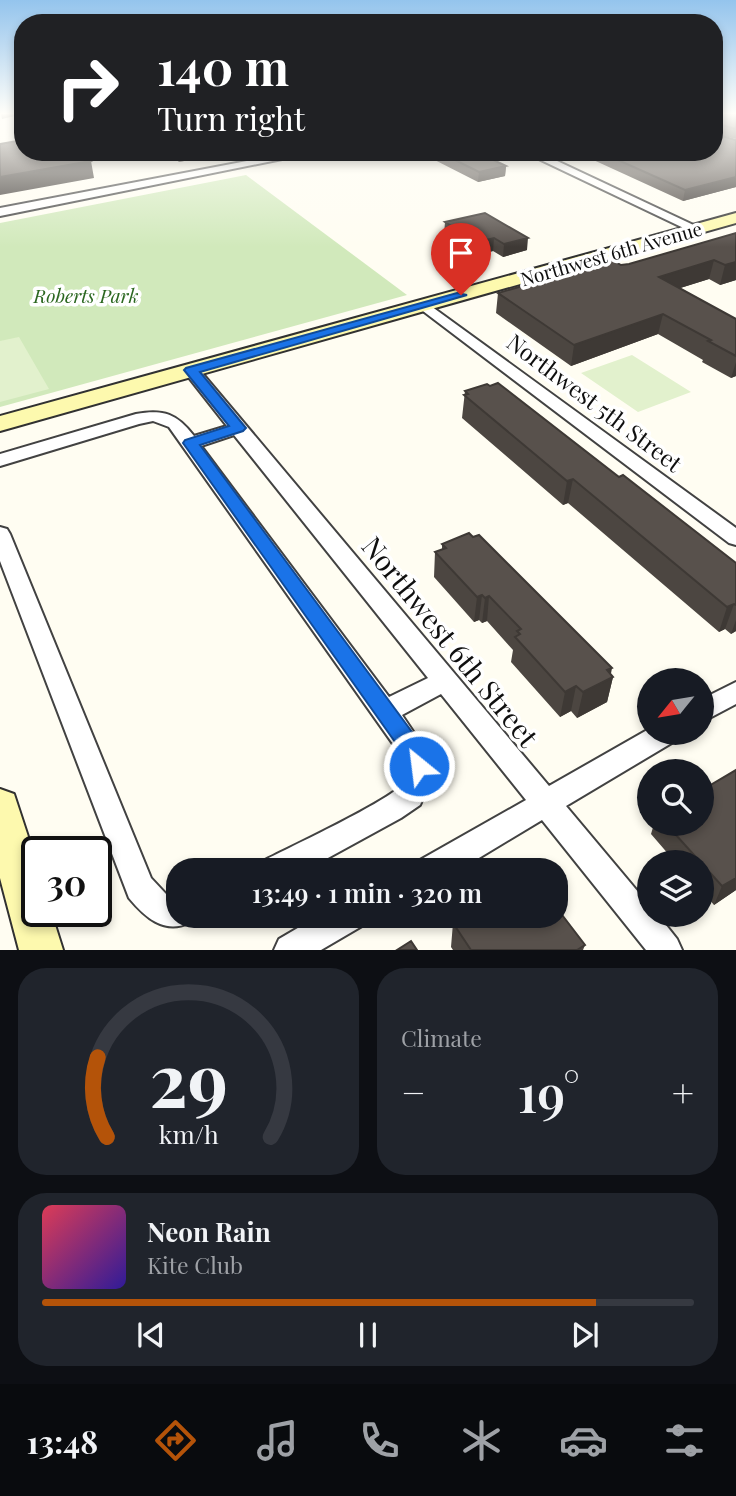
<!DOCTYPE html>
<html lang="en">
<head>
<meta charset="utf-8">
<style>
  body { margin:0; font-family:"Playfair Display",serif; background:#20242c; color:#f1f3f6; height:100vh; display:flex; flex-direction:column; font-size:26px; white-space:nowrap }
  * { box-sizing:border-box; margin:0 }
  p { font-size:23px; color:#9ea1a6 }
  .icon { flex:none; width:38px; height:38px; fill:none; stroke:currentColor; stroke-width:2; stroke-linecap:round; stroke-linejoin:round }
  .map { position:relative; height:950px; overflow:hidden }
  .details { display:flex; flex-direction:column; gap:18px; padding:18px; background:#0d0f14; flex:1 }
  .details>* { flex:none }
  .banner { position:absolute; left:14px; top:14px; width:709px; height:147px; border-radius:28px; box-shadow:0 4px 10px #0003; background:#202124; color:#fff; overflow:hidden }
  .needle { width:46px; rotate:240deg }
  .buttons { position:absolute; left:637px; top:668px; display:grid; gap:14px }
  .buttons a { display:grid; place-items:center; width:77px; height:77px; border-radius:50%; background:#171b24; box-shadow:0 4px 10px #0003; font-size:35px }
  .speed { position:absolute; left:21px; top:836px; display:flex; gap:14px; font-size:35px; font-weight:700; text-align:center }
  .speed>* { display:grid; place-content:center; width:91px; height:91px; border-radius:50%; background:#171b24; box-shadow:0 4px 10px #0003; line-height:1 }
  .speed .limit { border:4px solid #111; border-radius:10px; background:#fff; color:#111 }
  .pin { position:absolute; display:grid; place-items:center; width:60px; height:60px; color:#fff; margin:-72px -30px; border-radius:50% 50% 50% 0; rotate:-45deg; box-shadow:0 0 7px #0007 }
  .pin .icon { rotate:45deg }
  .me { position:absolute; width:77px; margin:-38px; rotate:331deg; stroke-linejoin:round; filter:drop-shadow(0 0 5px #0008) }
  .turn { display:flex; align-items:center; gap:24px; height:147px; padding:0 28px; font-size:32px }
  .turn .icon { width:91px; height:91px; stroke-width:2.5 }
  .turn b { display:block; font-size:49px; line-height:60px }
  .big { font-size:52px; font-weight:600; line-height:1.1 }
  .details .widget { flex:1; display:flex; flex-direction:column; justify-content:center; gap:10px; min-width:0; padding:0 24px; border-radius:28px; background:#20242c }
  .details .dial { align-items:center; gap:0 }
  .dial svg { height:182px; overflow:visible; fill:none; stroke:#363941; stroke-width:7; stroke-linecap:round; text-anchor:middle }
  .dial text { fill:#f1f3f6; stroke:none }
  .song { display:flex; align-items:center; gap:21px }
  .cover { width:84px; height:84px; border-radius:10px; background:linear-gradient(135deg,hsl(350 70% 55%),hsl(250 70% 35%)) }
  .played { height:7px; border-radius:4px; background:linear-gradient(90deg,#b45309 85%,#363941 85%) }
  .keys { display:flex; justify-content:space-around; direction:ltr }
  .heat { display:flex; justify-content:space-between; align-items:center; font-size:38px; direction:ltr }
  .details .tiles { flex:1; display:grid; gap:18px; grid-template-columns:1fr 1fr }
  .widget:last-child { grid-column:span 2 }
  .trip { position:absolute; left:166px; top:858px; width:402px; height:70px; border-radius:28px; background:#171b24; box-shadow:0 4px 10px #0003; font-weight:600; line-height:70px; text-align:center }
  .tabs { display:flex; height:112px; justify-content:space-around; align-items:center; background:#090b0e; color:#9ea1a6 }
  .tabs .icon { width:49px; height:49px }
  .tabs .selected { color:#b45309 }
  .tabs b { font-size:32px; color:#f1f3f6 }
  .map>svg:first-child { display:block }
  .green { fill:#d1e9bb }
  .pitch { fill:#e2f1cd }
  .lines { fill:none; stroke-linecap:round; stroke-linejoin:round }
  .street-casing { stroke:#424242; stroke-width:4 }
  .secondary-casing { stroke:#313131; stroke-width:4 }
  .street { fill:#fff; fill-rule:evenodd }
  .secondary { fill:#fdf9ae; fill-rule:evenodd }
  .wall { fill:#4c4641 }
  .shaded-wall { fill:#3e3935 }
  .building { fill:#58514c; stroke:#3e3935; stroke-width:2 }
  .route { fill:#1a73e8; stroke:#114b97; stroke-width:2 }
  .labels { text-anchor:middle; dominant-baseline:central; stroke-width:7; stroke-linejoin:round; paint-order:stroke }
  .far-street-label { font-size:19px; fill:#0f0f0f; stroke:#fff }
  .far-park-label { font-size:19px; font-style:italic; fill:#2b6720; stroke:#fff }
  .street-label { font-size:23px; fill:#0f0f0f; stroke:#fff }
  .near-street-label { font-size:28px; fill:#0f0f0f; stroke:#fff }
</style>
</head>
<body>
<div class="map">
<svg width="736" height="950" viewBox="0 0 736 950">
  <rect width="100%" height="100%" fill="#fffdf2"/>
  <path class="green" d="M246 175 407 295 0 407V223Z"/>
  <path class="pitch" d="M19 337 49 389 0 402V341Z
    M632 355 691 392 638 412 581 373Z"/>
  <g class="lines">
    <g class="street-casing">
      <path id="street" d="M294 152H317L0 216V208Z
        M524 152H538L702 229 696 233 692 232Z
        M424 301 736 528V545L729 543 419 308 417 305Z
        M191 365 197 367 549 786 649 729V733H679L675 741 566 806 649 905V915H658L677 939 682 950H646L542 820 459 870H416L420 860 526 800 441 694 402 715 429 755 433 775 420 805 401 818 306 870H261L265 860C288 848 391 800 401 785 407 776 404 768 403 758L169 427 153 421 139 424 0 466V454L136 414C164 409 177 414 194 436L227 426 183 370ZM234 435 428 678 389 697 201 446Z
        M0 527 7 529 10 534 151 878 166 894 178 897V915H192L189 923C163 934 145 917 129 898L0 561Z
        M736 682V704L702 722V699Z
        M320 915H366L362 926 321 950H274L279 939Z"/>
    </g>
    <g class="secondary-casing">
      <path id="secondary" d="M736 213V223L0 431V416Z
        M0 789 14 794 37 864V912H51L63 950H19L0 878Z"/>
    </g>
    <use href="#street" class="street"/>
    <use href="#secondary" class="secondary"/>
  </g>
  <path class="wall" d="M714 114H736V139L715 134 736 140V187L683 201 576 152H714Z
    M167 152H230L179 162Z
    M419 152H477L506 166 505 176 478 182Z
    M485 213 527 250 503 257 493 251 477 255 444 235 445 222Z
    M736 233V280L720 285 709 279 680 288 736 319V376L731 378 702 362 703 360 658 334 571 366 496 313 498 293 629 264Z
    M465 391 619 477 736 563V631L731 634 725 629 719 632 568 503 563 505 462 418Z
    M442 544 611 674 613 677 607 702 577 718 571 711 560 717 511 662 513 650 487 621 482 623 479 620 474 622 434 577 435 552 442 550Z
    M654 824H702L736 890 714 905 702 891V863H676L651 834Z
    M453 923 585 945 583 950H453L451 947Z"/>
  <path class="shaded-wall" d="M1 114H23L2 119Z
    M177 152H230L179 162Z
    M91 161 94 178 0 195V177Z
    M506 166 505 176 478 182 479 172Z
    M736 177V187L683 201 685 190Z
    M494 238 493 251 477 255 478 242Z
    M528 238 527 250 503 257 504 244Z
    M714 260 709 279 655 296 659 277Z
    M736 262V280L720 285 725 265Z
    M663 314 658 334 571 366 574 345Z
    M736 362V376L731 378Z
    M573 479 568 503 563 505 567 481Z
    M482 595 479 620 474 622 477 597Z
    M489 596 487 621 482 623 485 598Z
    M734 604 725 629 719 632 727 607Z
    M736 620V631L731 634Z
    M612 668 610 679 613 677 607 702 577 718 583 692 607 670Z
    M576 686 571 711 560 717 565 692Z
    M736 878V890L714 905 722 886Z"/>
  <path class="building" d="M714 114H736V129L715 123V134L736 140V177L685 190 600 152H714Z
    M23 140V152H83L91 161 0 177V144Z
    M439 152H477L506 166 479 172Z
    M485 213 528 238 504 244 494 238 478 242 445 222Z
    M736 233V262L725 265 714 260 659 277 736 319V356L708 341 711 340 663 314 574 345 498 293 612 260 621 265 629 264Z
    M498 383 619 477 623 475 736 563V605L734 604 727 607 573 479 567 481 464 395 468 394 465 391 487 384 490 386Z
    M469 533 473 537 479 535 612 668 607 670 613 677 583 692 576 686 565 692 515 637 520 634 517 631 521 629 489 596 485 598 482 595 477 597 435 552 446 548 442 544Z
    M736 770V878L722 886 666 824H702V790Z
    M556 907 585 945 577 950H471L453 923 466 915H556Z
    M411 941 417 950H397Z"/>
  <linearGradient id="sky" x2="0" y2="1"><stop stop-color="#94c4ed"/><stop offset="0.46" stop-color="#fffef9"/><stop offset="1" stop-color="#fffef9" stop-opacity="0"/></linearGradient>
  <rect width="736" height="247" fill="url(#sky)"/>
  <path class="route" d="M457 293 467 295 200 372 246 428 243 431 200 445 415 736 430 766 427 773 419 775 411 773 400 749 183 443 185 440 229 426 184 370 186 368Z"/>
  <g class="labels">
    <g class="far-street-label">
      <text transform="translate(611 253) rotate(-16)">Northwest 6th Avenue</text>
    </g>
    <g class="far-park-label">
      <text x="86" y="295">Roberts Park</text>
    </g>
    <g class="street-label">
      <text transform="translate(595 402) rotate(37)">Northwest 5th Street</text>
    </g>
    <g class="near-street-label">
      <text transform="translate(451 641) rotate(51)">Northwest 6th Street</text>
    </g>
  </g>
</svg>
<div class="buttons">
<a><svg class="needle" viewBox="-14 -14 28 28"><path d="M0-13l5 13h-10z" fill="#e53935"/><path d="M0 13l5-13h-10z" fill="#9ea1a6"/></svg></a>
<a><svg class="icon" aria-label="search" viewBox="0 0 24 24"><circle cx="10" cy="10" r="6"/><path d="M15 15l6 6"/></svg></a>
<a><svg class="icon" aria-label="layers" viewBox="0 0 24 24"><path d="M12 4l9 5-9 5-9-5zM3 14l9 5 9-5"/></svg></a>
</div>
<div class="speed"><div class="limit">30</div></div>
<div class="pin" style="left:461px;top:295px;background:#d93025"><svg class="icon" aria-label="arrive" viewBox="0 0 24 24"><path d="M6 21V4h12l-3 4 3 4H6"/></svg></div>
<svg class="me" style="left:419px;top:766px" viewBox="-20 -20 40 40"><circle r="17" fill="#1a73e8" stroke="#fff" stroke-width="3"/><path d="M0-11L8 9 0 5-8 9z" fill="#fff"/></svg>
<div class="trip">13:49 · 1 min · 320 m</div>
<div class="banner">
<div class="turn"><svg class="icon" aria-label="right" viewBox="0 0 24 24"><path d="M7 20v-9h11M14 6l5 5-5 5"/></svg><div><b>140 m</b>Turn right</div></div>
</div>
</div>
<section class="details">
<div class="tiles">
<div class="widget dial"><svg viewBox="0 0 100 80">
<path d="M14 69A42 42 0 1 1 86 69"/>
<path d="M14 69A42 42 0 0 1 10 34" stroke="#b45309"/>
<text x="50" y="56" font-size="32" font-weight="700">29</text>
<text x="50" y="72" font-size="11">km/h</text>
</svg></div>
<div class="widget"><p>Climate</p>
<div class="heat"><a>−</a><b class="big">19°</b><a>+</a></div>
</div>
<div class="widget">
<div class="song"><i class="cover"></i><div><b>Neon Rain</b><p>Kite Club</p></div></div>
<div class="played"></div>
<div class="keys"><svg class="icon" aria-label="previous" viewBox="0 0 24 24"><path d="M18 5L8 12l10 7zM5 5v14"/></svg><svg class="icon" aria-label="pause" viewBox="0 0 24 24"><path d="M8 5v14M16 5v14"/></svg><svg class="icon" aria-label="next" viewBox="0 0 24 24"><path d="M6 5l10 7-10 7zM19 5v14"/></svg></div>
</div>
</div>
</section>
<nav class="tabs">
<b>13:48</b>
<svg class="icon selected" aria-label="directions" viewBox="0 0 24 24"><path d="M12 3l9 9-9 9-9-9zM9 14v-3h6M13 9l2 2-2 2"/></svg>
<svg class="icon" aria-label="music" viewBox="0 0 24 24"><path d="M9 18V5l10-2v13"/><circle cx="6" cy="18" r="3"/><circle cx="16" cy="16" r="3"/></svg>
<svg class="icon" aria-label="phone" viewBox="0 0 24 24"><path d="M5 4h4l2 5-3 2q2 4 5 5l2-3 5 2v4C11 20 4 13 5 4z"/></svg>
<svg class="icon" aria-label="climate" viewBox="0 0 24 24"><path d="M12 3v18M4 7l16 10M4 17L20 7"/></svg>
<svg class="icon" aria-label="car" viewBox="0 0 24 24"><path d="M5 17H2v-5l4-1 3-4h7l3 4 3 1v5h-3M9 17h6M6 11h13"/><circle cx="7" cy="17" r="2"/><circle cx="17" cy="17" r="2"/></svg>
<svg class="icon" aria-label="filters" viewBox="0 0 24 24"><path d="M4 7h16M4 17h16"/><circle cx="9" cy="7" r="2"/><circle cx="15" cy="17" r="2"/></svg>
</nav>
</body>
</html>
